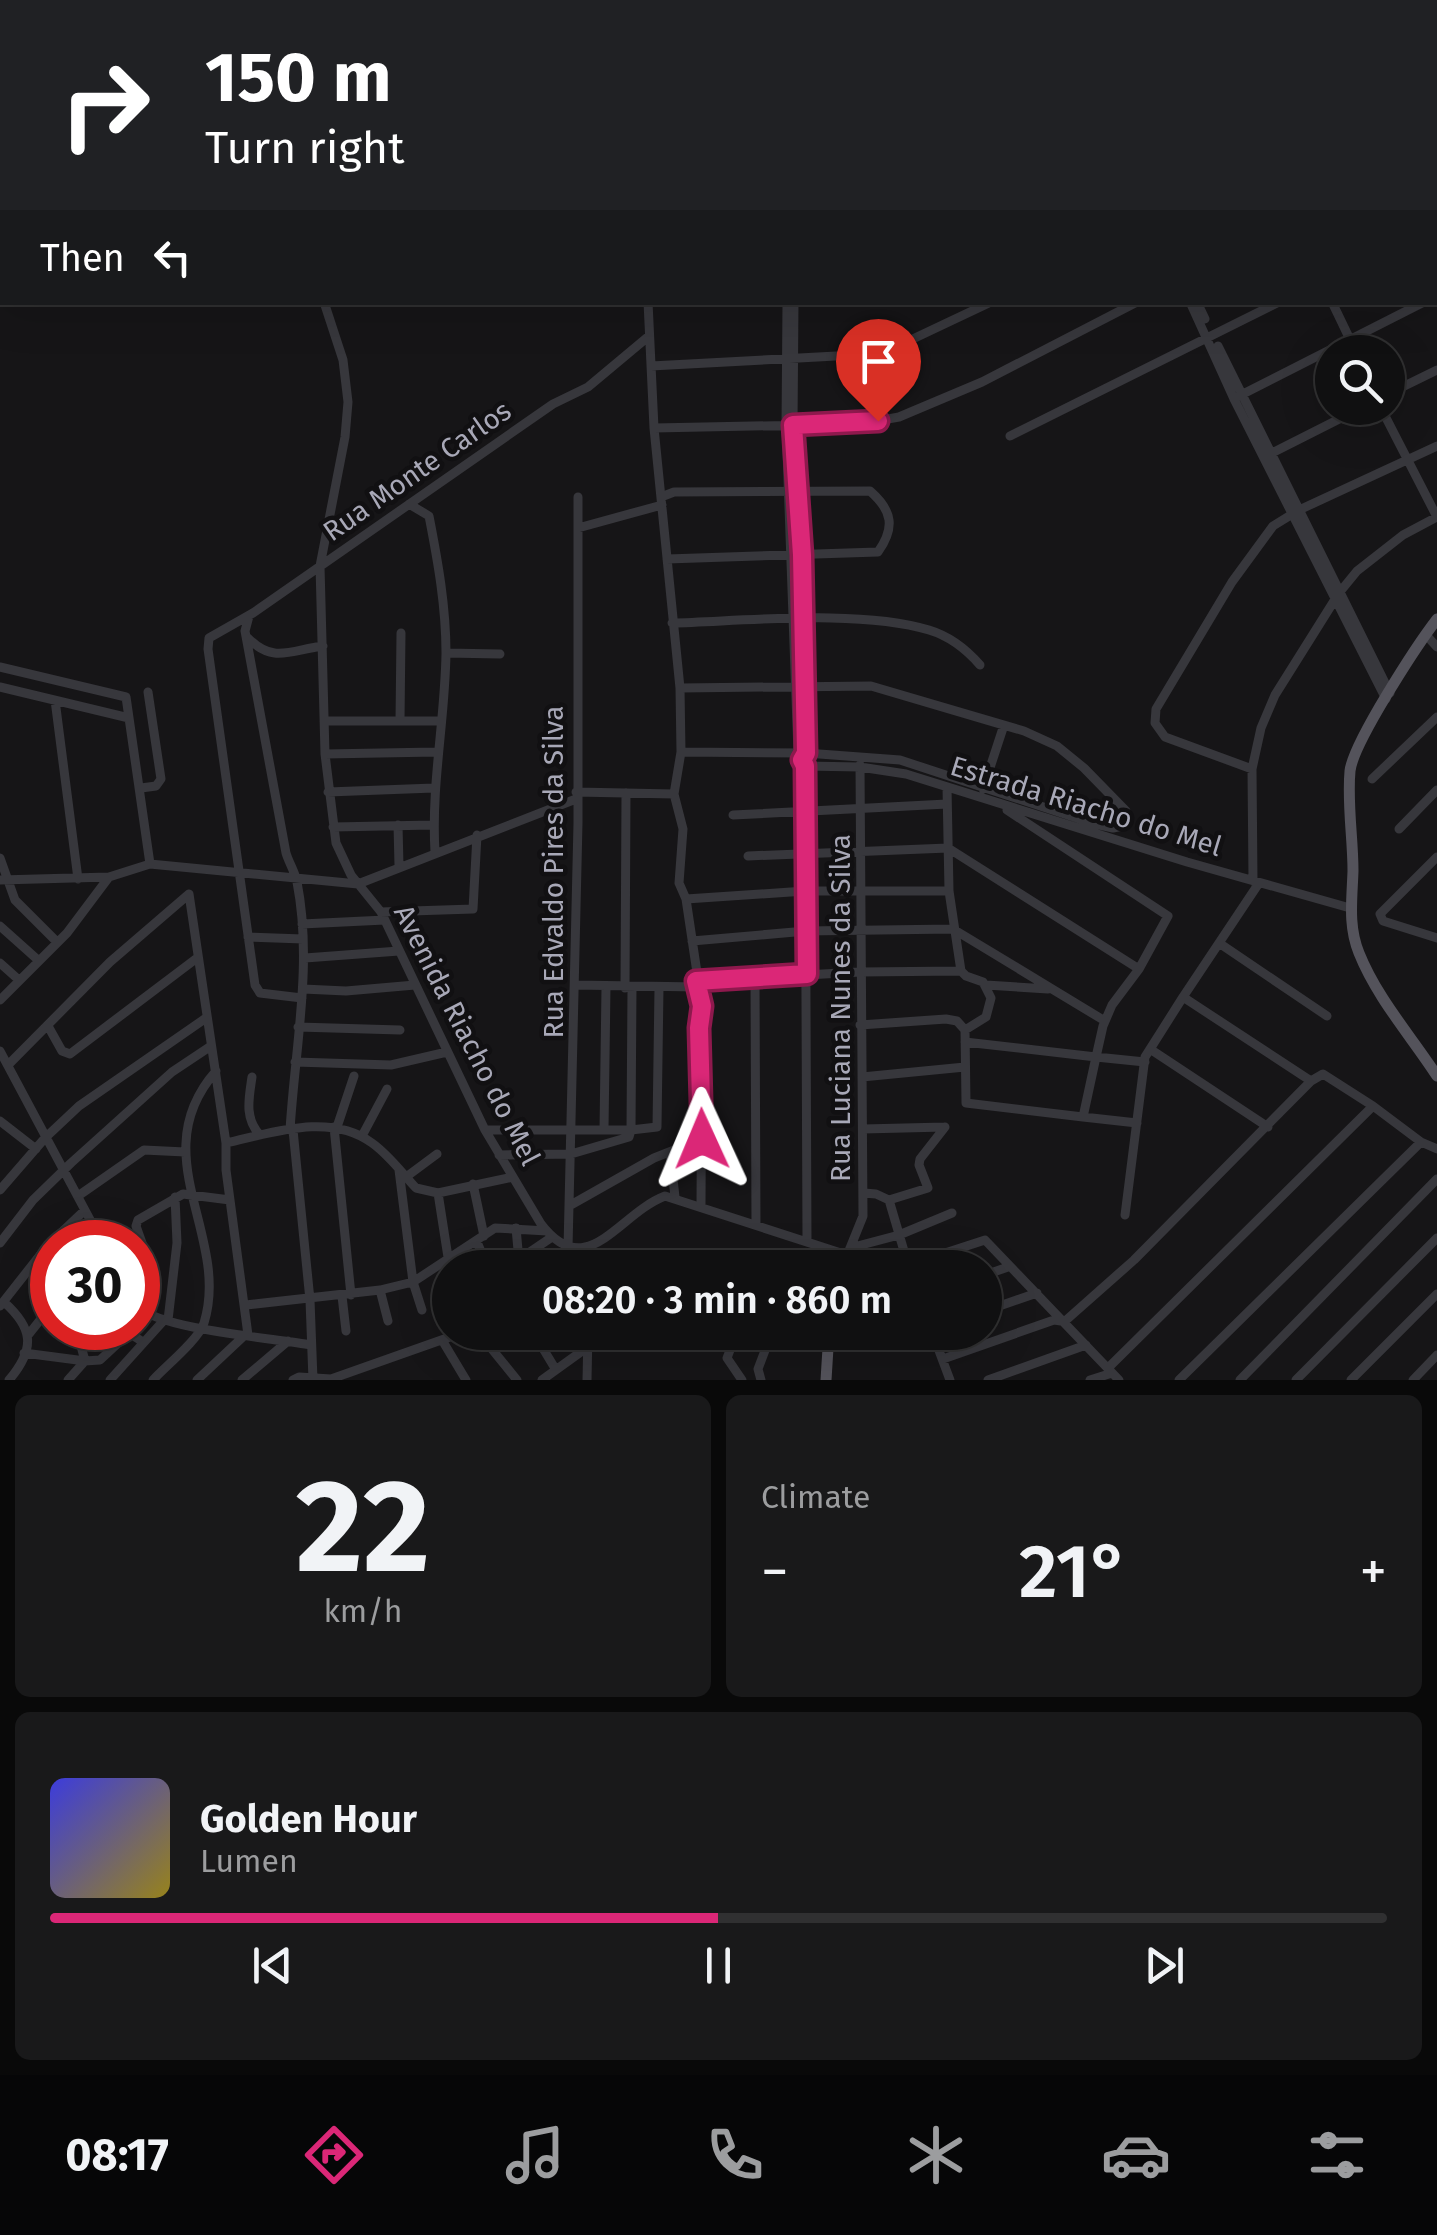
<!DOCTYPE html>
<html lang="en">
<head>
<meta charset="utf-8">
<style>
  body { margin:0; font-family:"Fira Sans",sans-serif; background:#19191a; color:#f1f3f6; height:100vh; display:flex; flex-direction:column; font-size:38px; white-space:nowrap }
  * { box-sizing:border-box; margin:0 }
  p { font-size:32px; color:#9c9d9f }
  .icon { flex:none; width:55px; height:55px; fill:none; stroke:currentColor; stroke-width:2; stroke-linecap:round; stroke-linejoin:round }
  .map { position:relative; height:1380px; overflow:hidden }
  .panel { display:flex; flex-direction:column; gap:15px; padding:15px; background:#090909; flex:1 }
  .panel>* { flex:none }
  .guide { position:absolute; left:0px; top:0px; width:1438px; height:305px; box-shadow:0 10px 40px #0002,0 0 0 2px #303031; background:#202124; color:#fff; overflow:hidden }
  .tools { position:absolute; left:1315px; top:335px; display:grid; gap:20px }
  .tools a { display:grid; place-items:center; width:90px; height:90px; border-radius:50%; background:#101011; box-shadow:0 10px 40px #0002,0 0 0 2px #303031; font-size:50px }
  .speed { position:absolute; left:30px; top:1220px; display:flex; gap:20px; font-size:50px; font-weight:700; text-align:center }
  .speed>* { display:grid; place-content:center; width:130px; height:130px; border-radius:50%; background:#101011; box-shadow:0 10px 40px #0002,0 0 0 2px #303031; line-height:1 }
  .speed .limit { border:15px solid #d22; background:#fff; color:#111 }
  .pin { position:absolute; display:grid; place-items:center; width:85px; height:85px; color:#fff; margin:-102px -42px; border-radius:50% 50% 50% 0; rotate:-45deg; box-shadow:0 0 10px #0007 }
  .pin .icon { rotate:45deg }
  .me { position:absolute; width:110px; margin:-55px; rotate:359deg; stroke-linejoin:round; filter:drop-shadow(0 0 8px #0008) }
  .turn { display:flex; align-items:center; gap:35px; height:210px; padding:0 40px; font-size:45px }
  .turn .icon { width:130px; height:130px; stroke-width:2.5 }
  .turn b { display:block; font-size:70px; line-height:85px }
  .then { display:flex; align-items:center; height:95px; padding:0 40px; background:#0003; gap:20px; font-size:38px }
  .big { font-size:75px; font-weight:600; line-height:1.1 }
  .panel .tile { flex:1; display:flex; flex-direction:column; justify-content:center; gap:15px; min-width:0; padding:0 35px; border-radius:15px; background:#19191a }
  .panel .dial { align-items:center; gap:0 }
  .dial b { font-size:130px; line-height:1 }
  .song { display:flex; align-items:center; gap:30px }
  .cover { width:120px; height:120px; border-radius:15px; background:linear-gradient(135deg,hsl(240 70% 55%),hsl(50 70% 35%)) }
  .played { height:10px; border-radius:5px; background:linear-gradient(90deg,#db2777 50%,#303031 50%) }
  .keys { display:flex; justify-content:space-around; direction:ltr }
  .heat { display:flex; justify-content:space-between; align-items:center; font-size:55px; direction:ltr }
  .panel .tiles { flex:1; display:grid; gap:15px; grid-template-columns:1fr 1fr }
  .tile:last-child { grid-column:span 2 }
  .trip { position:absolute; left:432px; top:1250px; width:570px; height:100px; border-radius:50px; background:#101011; box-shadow:0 10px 40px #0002,0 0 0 2px #303031; font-weight:600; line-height:100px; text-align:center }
  .dock { display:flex; height:160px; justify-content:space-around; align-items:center; background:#060607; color:#9c9d9f }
  .dock .icon { width:70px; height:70px }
  .dock .selected { color:#db2777 }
  .dock b { font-size:45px; color:#f1f3f6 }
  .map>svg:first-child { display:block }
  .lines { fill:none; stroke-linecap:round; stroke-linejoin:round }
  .minor { stroke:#37373c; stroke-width:9 }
  .major { stroke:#54535b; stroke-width:11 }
  .route-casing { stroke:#8e194d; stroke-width:25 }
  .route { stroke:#db2777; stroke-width:18 }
  .labels { text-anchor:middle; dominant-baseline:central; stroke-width:9; stroke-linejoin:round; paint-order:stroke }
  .street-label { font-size:28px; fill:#a8a8b7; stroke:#111012 }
</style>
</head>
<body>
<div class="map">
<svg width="1437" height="1380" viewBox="0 0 1437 1380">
  <rect width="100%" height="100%" fill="#161517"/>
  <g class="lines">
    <path class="minor" d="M816 0 817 2
      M149 2V0
      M1338 2 1343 0
      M1435 7 1437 6
      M1435 83 1437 82
      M1435 154 1437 153
      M1435 227 1437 226
      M1435 238 1437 242
      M1435 297 1437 296
      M324 302 343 360 348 402 345 437 320 566 325 754 336 843 351 875 381 912 485 1130 541 1224C587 1284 618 1214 665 1196L847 1255
      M648 302 654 428 680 688 681 752 674 794 683 829 679 883 686 899 702 1006 701 1205
      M787 302 786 425 798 753 805 766 807 1240
      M794 302 793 425 802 555 803 757
      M1190 302 1234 399 1386 699
      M1197 302 1205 319
      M1332 302 1356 352
      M1218 346 1390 693
      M651 366 873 354 900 345 991 302
      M1388 394 1437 370
      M1239 396 1424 302
      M1381 408 1437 517
      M654 428 860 424 899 417 982 382 1137 302
      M1010 436 1279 302
      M1266 456 1361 408
      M661 497 674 492 870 491C893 511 895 528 878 552L667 559
      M409 504 429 516C438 562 446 607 446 653 445 721 431 784 435 852
      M578 528 662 505
      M249 616 245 631 286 853C289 863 295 872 297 882 313 964 295 1047 290 1130
      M672 623C745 621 860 609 929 630 949 636 967 650 980 665
      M1426 635 1437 647
      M248 638C273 664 291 650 323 646
      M446 653 500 654
      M0 667 126 697 150 864
      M0 687 129 718
      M680 688 871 686 1024 731 1057 746 1084 768 1126 811 1127 820 1123 826 1113 828 1095 824 900 760 806 753 681 752
      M55 700 78 879
      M324 721H440
      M400 721 401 633
      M325 754 436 752
      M805 766 860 767 906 774 1187 862 1350 908
      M1252 769 1165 737 1155 723 1156 709 1232 582 1273 526 1299 510 1437 446
      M1372 779 1437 717
      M947 787 949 891 961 971 966 976 983 982 991 998 986 1017 965 1030 966 1103 1083 1117 1096 1057 1145 1062
      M141 788 156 786 161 779 148 692
      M983 789 1004 725
      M328 792 434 788
      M576 792 674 794
      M733 815 947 804
      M398 825 399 866
      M333 827 433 825
      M1399 829 1437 790
      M748 856 948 848 1139 969
      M1437 857 1380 914 1383 921 1437 938
      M0 858 15 900 57 942
      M0 880 109 877
      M1253 881 1252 769 1261 728 1275 695 1339 593 1357 571 1403 535 1437 517
      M1259 883 1183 997 1311 1081
      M189 894 226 1143V1170L248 1335
      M686 899 805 891H949
      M381 912 473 909 477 835
      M302 924 385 920
      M0 926 38 960
      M248 937 303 939
      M692 941 806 931 953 929 1105 1021
      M1219 943 1327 1016
      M305 958 399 951
      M0 963 19 980
      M755 979 756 1225
      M696 981 860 972 961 971
      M575 985 698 987
      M986 985 1048 989
      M625 988 626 793
      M303 989 346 991 415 985
      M302 998 260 993 255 985 208 649 209 638 253 613 553 404 588 387 649 336
      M0 1000 67 933 109 877 150 864 358 884 576 799
      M860 1025 946 1019 957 1021 965 1030
      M48 1026 62 1051 70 1054 197 958
      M298 1027 400 1030
      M965 1042 1096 1057 1103 1026 1112 1005 1139 969 1168 916 1007 810
      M1150 1049 1268 1127
      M0 1051 102 1242
      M295 1062 391 1065 447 1052
      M9 1064 110 962 189 894
      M252 1077C249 1098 244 1118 260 1135
      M862 1077 965 1067
      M1083 1117 1137 1123
      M0 1121 36 1149
      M334 1127 351 1295
      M337 1127 354 1076
      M863 1129 945 1127
      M293 1130 310 1300 313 1380
      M485 1130H631L657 1127 659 988
      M604 1130 606 987
      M362 1136 387 1089
      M226 1143C272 1133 330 1112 372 1143 389 1155 402 1173 416 1188L438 1193 513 1177
      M670 1152 675 1197
      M499 1155 571 1154 629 1137 631 1130 632 988
      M399 1170 413 1282 422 1310
      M406 1177 437 1154
      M473 1184 484 1236
      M0 1190 45 1138 79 1106 206 1018
      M438 1193 450 1270
      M864 1193 876 1194 889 1200
      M78 1196 144 1150 185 1152
      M889 1200 928 1188 919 1165 920 1159 945 1127
      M889 1200 909 1268
      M569 1206 654 1158 702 1139
      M1125 1215 1145 1057 1183 997
      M516 1228 518 1250 524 1256 552 1237
      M477 1242 488 1268
      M0 1243 33 1200 71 1163 172 1072 211 1046
      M568 1248 578 823V497
      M850 1248 899 1235 952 1213
      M579 1250 581 1268
      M842 1268 863 1216 860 765
      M899 1268 985 1240 1119 1380
      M138 1270 146 1268 147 1257 136 1226 138 1220 183 1194 230 1200
      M985 1275 1008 1267
      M380 1290 388 1321
      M342 1296 346 1331
      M4 1302C33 1328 36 1348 9 1380
      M246 1305 380 1290 413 1282 495 1228 547 1231
      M0 1306 48 1245 85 1210
      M138 1307C163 1330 273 1338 311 1345
      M985 1311 1037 1293
      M168 1320 177 1243 175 1197
      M1064 1322 1134 1260 1311 1081 1323 1074 1373 1106
      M81 1328 80 1342 85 1361
      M478 1332 517 1380
      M533 1332 556 1370
      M737 1332 727 1358 742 1380
      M932 1332 950 1380
      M29 1334 52 1305
      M442 1340 466 1380
      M24 1353 85 1361 100 1360 129 1333 143 1342
      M943 1359 1054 1320 1061 1321
      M1108 1368 1373 1106 1421 1142 1437 1149
      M68 1380 85 1361
      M110 1380 165 1319
      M153 1380C166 1366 199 1339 204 1323 231 1236 142 1155 216 1071
      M197 1380 245 1335
      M242 1380 288 1341
      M293 1380 299 1377 331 1379 464 1332
      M542 1380 589 1346
      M587 1380 588 1332
      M761 1380 758 1369 772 1332
      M988 1380 1086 1345
      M1090 1380 1112 1373
      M1179 1380 1421 1142
      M1240 1380 1437 1179
      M1296 1380 1437 1238
      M1351 1380 1437 1294
      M1413 1380 1437 1355"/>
    <path class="major" d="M1437 619C1417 645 1353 743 1350 771 1347 804 1353 838 1353 871 1352 900 1348 926 1359 953 1377 998 1411 1036 1437 1076
      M826 1380 829 1332"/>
  </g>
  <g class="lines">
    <g class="route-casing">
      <path id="route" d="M702 1139 699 1028 702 1006 696 981 807 974 805 766 802 760 806 753 802 555 793 425 878 421"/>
    </g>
    <use href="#route" class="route"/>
  </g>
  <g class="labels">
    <g class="street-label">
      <text transform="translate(417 471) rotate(-35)">Rua Monte Carlos</text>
      <text transform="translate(1086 806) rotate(17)">Estrada Riacho do Mel</text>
      <text transform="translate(553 872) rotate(-90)">Rua Edvaldo Pires da Silva</text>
      <text transform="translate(840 1008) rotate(-90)">Rua Luciana Nunes da Silva</text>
      <text transform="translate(467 1035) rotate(63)">Avenida Riacho do Mel</text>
    </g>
  </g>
</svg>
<div class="tools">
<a><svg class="icon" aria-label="search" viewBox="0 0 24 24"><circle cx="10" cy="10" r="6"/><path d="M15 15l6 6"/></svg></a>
</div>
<div class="speed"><div class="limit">30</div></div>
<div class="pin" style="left:878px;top:421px;background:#d93025"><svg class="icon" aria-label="arrive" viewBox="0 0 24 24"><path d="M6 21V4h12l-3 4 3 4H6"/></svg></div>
<svg class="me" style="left:702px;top:1139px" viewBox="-20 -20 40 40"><path d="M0-17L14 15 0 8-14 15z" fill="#db2777" stroke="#fff" stroke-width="4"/></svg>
<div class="trip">08:20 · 3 min · 860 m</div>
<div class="guide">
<div class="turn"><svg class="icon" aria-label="right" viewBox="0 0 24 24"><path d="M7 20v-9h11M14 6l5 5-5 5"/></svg><div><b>150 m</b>Turn right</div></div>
<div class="then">Then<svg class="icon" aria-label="left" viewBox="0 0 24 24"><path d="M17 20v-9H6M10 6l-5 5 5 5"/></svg></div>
</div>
</div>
<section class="panel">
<div class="tiles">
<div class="tile dial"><b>22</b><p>km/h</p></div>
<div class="tile"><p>Climate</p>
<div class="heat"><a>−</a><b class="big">21°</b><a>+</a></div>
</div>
<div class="tile">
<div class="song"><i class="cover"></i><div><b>Golden Hour</b><p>Lumen</p></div></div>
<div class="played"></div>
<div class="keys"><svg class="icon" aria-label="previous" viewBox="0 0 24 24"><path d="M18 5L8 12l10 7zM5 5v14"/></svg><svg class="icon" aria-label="pause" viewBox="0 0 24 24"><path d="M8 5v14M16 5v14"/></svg><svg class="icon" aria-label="next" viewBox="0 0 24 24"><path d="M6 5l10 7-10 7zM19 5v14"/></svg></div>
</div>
</div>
</section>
<nav class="dock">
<b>08:17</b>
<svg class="icon selected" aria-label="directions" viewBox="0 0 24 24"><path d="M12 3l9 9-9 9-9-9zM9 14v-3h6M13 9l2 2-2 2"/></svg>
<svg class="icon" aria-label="music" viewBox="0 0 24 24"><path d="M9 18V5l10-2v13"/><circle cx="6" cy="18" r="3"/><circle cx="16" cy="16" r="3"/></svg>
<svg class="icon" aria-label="phone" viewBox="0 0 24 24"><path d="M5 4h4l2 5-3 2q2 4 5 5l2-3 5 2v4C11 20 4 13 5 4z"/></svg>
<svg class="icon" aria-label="climate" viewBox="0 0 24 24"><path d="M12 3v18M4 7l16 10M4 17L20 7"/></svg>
<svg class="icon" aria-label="car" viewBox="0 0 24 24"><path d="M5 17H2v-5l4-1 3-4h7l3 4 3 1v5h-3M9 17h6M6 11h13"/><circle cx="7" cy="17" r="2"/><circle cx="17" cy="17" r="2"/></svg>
<svg class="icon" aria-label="filters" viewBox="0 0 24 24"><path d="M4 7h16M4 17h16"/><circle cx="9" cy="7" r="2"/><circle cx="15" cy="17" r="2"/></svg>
</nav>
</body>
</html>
